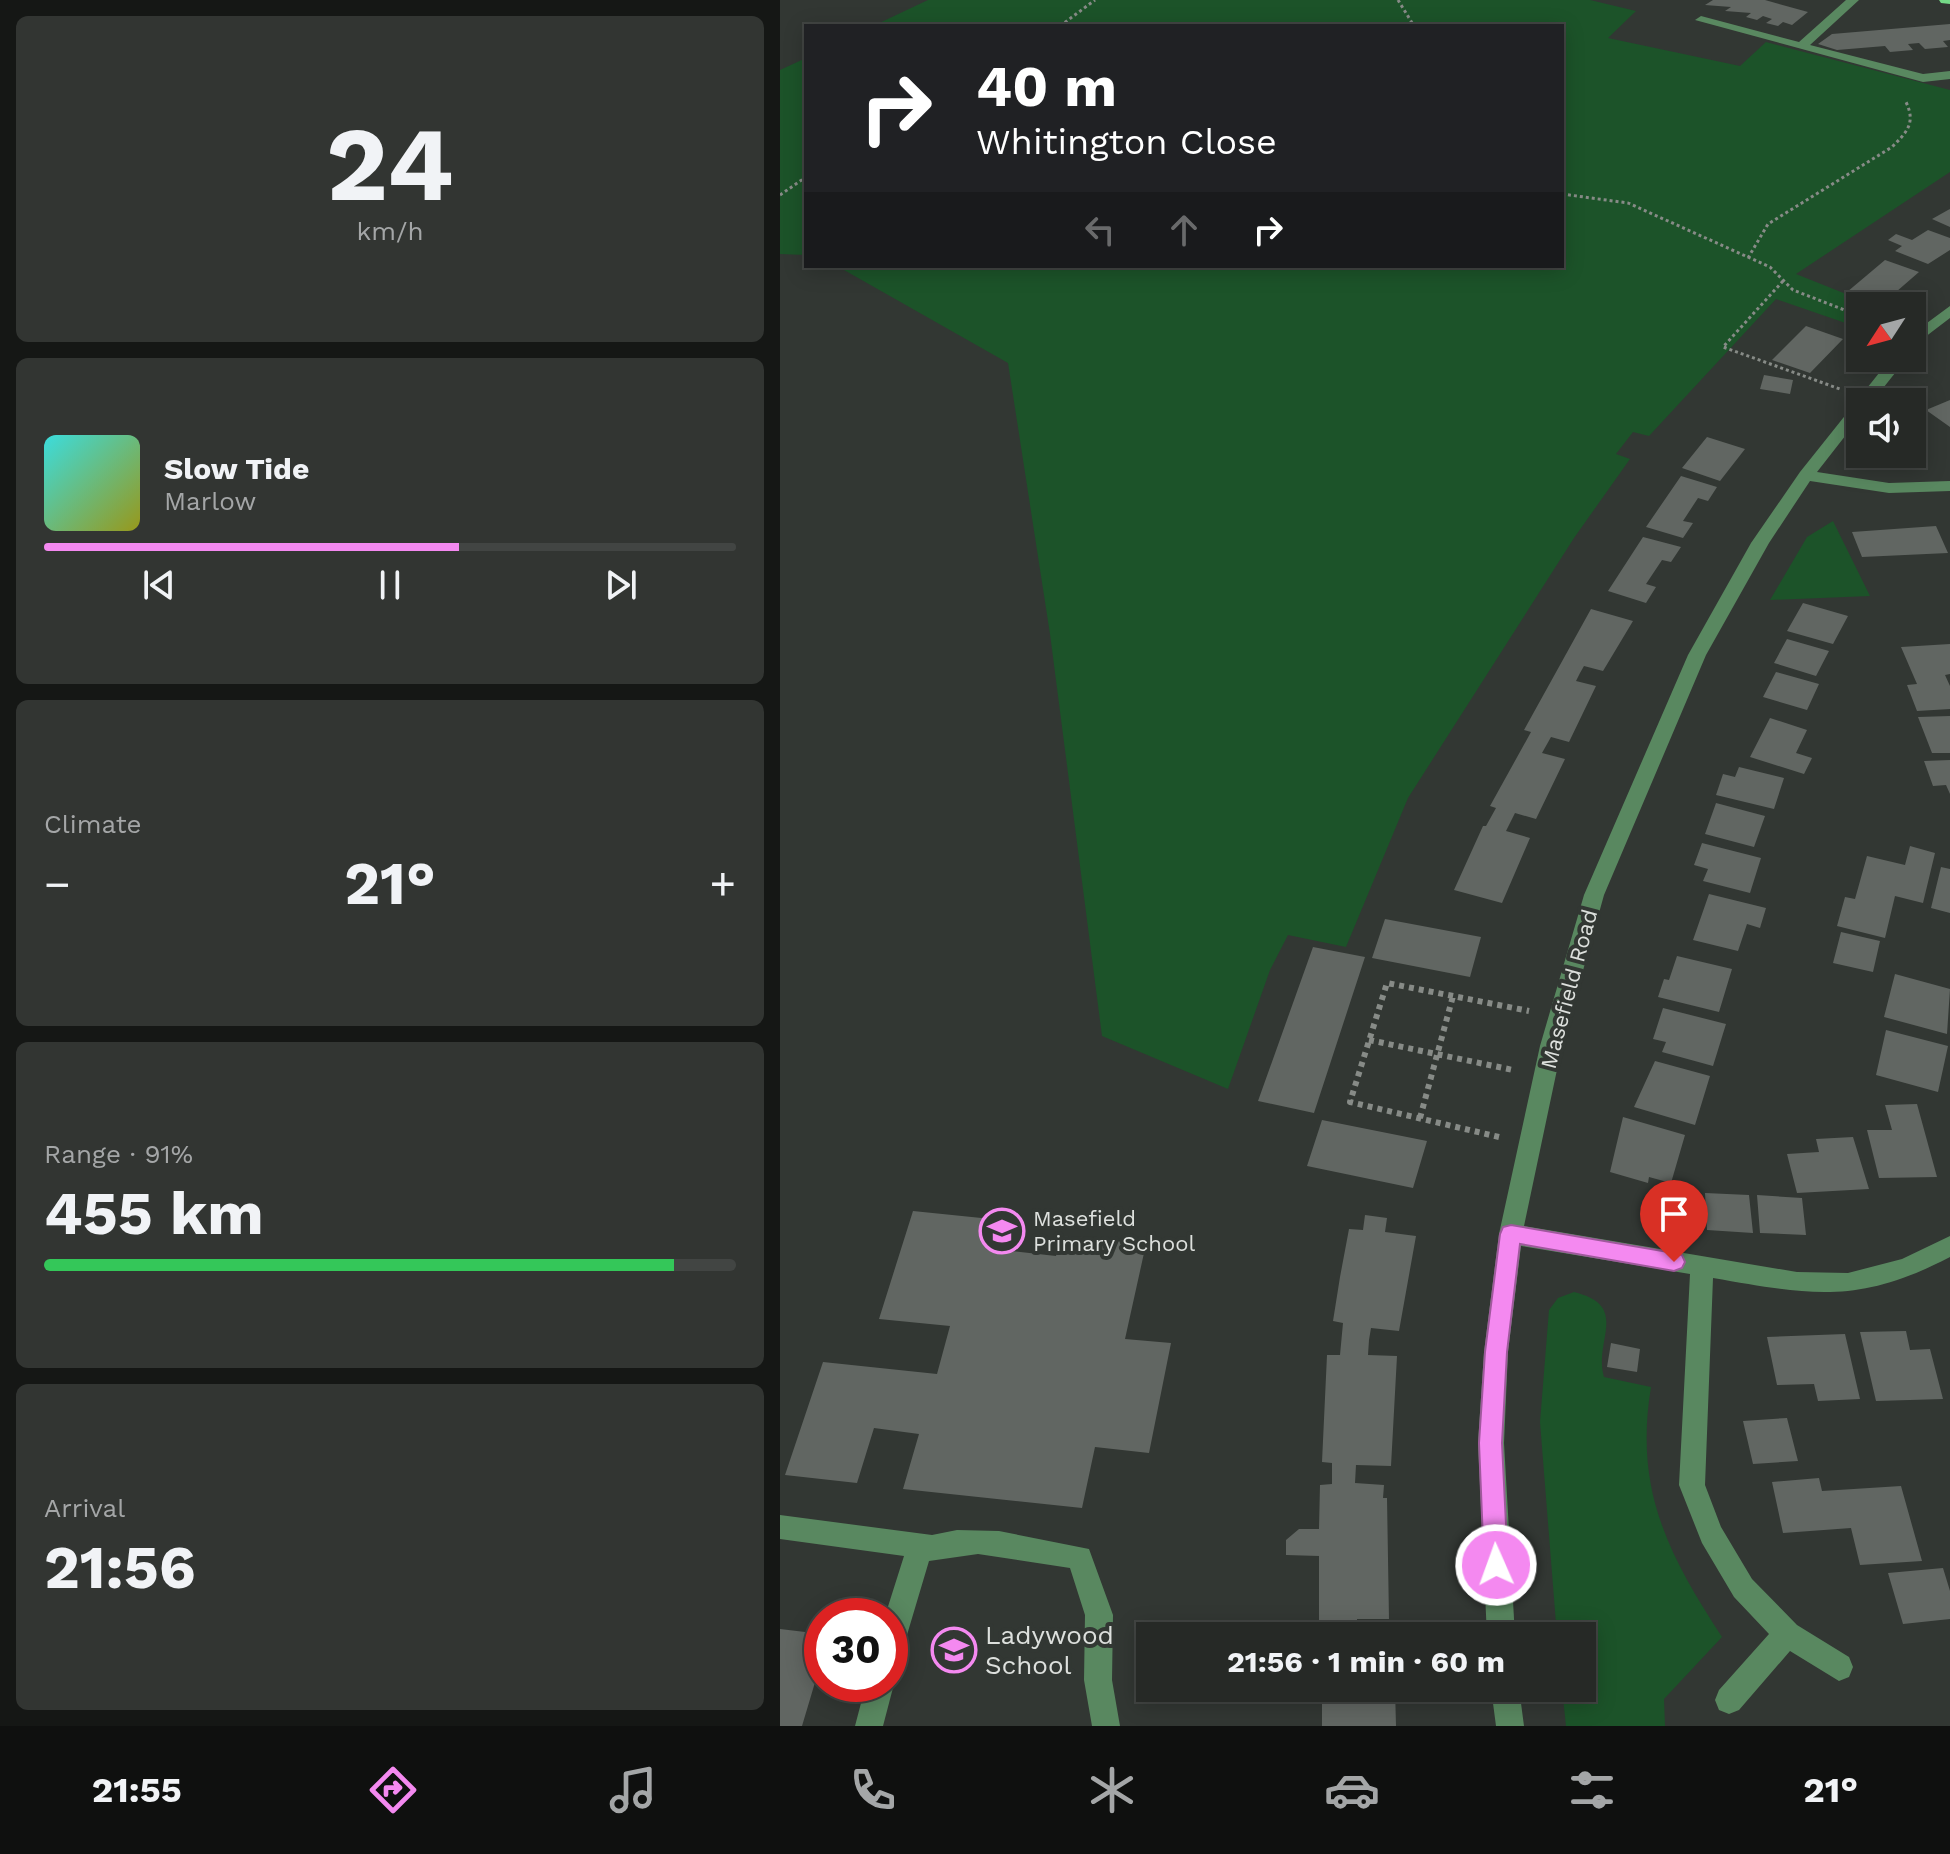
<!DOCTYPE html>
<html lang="en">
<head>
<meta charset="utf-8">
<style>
  body { margin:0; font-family:"Work Sans",sans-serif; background:#323532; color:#f1f3f6; height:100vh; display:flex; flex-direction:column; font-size:30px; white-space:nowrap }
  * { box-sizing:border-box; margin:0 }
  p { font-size:26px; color:#a4a6a7 }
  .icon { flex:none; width:44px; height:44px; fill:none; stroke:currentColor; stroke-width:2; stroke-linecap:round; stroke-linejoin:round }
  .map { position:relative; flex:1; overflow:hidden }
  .sheet { display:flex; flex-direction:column; gap:16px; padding:16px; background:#151715; width:780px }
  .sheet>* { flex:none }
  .top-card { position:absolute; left:24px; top:24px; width:760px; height:244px; border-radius:0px; box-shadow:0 4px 20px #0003,0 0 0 2px #424543; background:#202124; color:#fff; overflow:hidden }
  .needle { width:52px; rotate:234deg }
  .buttons { position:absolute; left:1066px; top:292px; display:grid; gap:16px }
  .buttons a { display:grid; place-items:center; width:80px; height:80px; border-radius:0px; background:#262926; box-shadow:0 4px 20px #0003,0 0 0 2px #424543; font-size:40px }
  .speed { position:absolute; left:24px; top:1598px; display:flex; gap:16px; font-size:40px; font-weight:700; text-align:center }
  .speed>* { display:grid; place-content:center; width:104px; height:104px; border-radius:50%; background:#262926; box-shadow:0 4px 20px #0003,0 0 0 2px #424543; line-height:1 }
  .speed .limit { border:12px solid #d22; background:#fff; color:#111 }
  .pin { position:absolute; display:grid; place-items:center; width:68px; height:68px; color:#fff; margin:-82px -34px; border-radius:50% 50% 50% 0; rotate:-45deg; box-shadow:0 0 8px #0007 }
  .pin .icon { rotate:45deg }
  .me { position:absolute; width:88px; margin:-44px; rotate:358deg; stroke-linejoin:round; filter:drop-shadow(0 0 6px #0008) }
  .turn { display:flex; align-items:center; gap:28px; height:168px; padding:0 40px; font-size:36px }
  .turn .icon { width:104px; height:104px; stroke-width:2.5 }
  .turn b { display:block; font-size:56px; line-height:68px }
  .lanes { display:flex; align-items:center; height:76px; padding:0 40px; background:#0003; justify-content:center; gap:40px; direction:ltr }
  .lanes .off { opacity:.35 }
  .big { font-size:60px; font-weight:700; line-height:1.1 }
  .sheet .card { flex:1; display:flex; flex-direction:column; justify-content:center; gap:12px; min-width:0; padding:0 28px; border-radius:12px; background:#323532 }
  .sheet .dial { align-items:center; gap:0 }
  .dial b { font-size:104px; line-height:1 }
  .song { display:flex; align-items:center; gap:24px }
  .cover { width:96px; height:96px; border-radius:12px; background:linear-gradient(135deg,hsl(180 70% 55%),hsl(60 70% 35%)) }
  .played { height:8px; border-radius:4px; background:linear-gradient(90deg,#f489f0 60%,#424543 60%) }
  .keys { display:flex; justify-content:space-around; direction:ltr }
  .heat { display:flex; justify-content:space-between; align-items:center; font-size:44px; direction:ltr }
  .charge { height:12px; border-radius:6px; background:linear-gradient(90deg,#34c759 91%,#424543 0) }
  .trip { position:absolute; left:356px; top:1622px; width:460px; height:80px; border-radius:0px; background:#262926; box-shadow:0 4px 20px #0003,0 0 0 2px #424543; font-weight:700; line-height:80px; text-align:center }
  .tabs { display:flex; height:128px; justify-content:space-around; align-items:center; background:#0f100f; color:#a4a6a7 }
  .tabs .icon { width:56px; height:56px }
  .tabs .selected { color:#f489f0 }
  .tabs b { font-size:36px; color:#f1f3f6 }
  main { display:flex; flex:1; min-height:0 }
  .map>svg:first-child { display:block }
  .green { fill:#1c5329 }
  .building { fill:#616662 }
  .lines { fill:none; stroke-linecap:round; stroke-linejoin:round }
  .path-far1 { stroke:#878b87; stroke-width:3; stroke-dasharray:3 3; stroke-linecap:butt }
  .path { stroke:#878b87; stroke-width:6; stroke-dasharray:5 5; stroke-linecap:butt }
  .minor { fill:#598860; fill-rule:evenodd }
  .major { fill:#74d987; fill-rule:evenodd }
  .route { fill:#f489f0; stroke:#9f599c; stroke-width:2 }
  .labels { text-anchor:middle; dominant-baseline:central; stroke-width:8; stroke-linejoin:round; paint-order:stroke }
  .street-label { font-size:22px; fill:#dde0dd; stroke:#323733 }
  .poi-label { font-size:22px; fill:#dde0dd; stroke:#323733; text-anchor:start }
  .near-poi-label { font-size:26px; fill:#dde0dd; stroke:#323733; text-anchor:start }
</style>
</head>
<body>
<main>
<section class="sheet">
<div class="card dial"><b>24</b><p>km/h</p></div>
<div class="card">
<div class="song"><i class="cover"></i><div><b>Slow Tide</b><p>Marlow</p></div></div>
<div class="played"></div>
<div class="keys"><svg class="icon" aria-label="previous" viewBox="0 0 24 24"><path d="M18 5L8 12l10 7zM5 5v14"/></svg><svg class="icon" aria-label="pause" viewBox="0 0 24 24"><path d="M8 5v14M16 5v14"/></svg><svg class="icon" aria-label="next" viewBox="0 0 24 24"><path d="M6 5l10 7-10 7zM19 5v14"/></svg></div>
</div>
<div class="card"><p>Climate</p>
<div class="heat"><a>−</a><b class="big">21°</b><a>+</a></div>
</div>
<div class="card"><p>Range · 91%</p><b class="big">455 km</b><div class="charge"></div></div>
<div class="card"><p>Arrival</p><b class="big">21:56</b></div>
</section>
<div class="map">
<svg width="1170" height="1726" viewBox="0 0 1170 1726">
  <rect width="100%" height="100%" fill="#323733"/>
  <path class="green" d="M148 0H810L856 11 828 38 960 66 986 42 1170 90V172L1016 274 1096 306H1080V328L996 299 869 436 853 432 836 454 850 459 794 538 628 798 566 947 508 935 490 970 448 1089 322 1036 270 634 228 363 57 266H782V26H93Z
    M26 58V255L0 254V70Z
    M1053 521 1090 596 990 600 1027 537Z
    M794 1292C851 1306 813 1341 824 1377L871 1387C854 1489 888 1554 942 1637L884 1699 885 1726H786L782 1688H802V1636H777L760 1422 769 1310 778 1298Z"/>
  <path class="building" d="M933 0H985L1028 12 1012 25 1003 22 998 26 986 23 992 19 983 16 977 20 966 17 971 13 945 11 951 7 925 5Z
    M1170 24V40L1163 41 1168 47 1145 49 1139 43 1128 44 1133 50 1110 52 1105 46 1057 50 1038 44 1052 34Z
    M1170 209V227L1152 219 1168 210Z
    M1148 230 1170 238V250L1148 264 1115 251 1122 246 1108 240 1116 234 1132 240Z
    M1105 260 1139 272 1101 305 1067 292Z
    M1026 326 1063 339 1030 373 992 360Z
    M984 375 1013 380 1010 394 980 389Z
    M1170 400V427L1146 410Z
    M927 437 965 449 940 481 902 468Z
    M901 476 937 487 928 501 918 498 903 521 913 523 903 538 866 527Z
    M1156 526 1168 553 1082 557 1072 532Z
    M863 537 901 547 891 562 882 560 866 584 876 587 866 603 828 591Z
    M1023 603 1068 616 1053 644 1007 631Z
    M811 609 853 621 823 671 804 666 800 673 796 681 816 686 789 742 771 737 762 753 785 759 756 819 735 813 726 831 750 838 722 903 674 890 703 826H706L716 808 710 806 751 732 744 730Z
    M1007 639 1049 651 1036 676 994 663Z
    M1170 644V674L1165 675 1170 686V709L1137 711 1127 685 1137 684 1121 647Z
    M996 672 1039 684 1027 710 983 697Z
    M1170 716V753H1152L1138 717Z
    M990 718 1027 730 1016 753 1032 758 1024 774 970 757Z
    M1170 760V794L1166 785 1153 786 1144 761Z
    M959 767 1004 778 994 809 936 795 943 774 955 777Z
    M936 803 985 816 974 847 925 834Z
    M922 843 981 858 970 893 923 881 928 869 914 865Z
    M1130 846 1155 853 1143 903 1115 896 1105 938 1057 926 1065 897 1075 899 1087 856 1125 865Z
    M1161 867 1170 869V913L1151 908Z
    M929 894 986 908 980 928 967 924 958 951 913 940Z
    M605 919 701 937 690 977 592 958Z
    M1061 932 1100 941 1093 972 1053 963Z
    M533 947 585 957 534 1113 478 1101Z
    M897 956 952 969 939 1012 878 997 884 979 889 980Z
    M1115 974 1170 989 1167 1034 1104 1017Z
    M883 1008 946 1024 933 1066 882 1052 886 1042 873 1039Z
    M1106 1030 1168 1046 1158 1092 1096 1075Z
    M875 1061 930 1076 915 1125 854 1107Z
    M1137 1104 1157 1177 1099 1178 1087 1130H1112L1105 1105Z
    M843 1117 905 1135 891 1183 869 1177 868 1183 830 1172Z
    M542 1120 647 1141 633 1188 527 1166Z
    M1073 1137 1089 1189 1017 1193 1007 1154 1039 1152 1036 1139Z
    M925 1193 969 1195 973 1233 927 1230Z
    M977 1195 1022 1198 1026 1235 980 1233Z
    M133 1211 221 1220 213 1249 276 1256 281 1236 366 1244 345 1339 391 1343 369 1453 315 1447 302 1508 123 1489 139 1434 94 1428 77 1483 5 1475 43 1362 157 1374 170 1326 99 1319Z
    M585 1215 607 1218 605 1232 636 1236 619 1331 591 1328 589 1340 588 1355 617 1356 611 1466 576 1465 575 1483 604 1485 603 1498H607L609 1619H577V1636H548V1621H539V1556L506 1555V1540L519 1529H539L540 1485 552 1484V1463L542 1462 547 1355H560L563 1323 553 1321 560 1277 569 1229 583 1230Z
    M1126 1331 1130 1350 1150 1349 1163 1399 1096 1401 1080 1332Z
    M1065 1334 1080 1399 1038 1401 1034 1384 997 1385 987 1337Z
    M831 1343 860 1349 857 1372 827 1367Z
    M1007 1418 1018 1461 973 1464 963 1421Z
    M1039 1478 1042 1491 1121 1486 1142 1561 1080 1565 1071 1528 1003 1533 992 1482Z
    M1163 1568 1170 1591V1619L1123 1624 1108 1573Z
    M0 1629 42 1634V1659L22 1726H0Z
    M542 1688H615L616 1726H542Z"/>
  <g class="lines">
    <path class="path-far1" d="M618 0 634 26
      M280 26 315 0
      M782 194 848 203 990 267 1013 290 1080 316
      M0 195 26 177
      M968 258 988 224 1112 147C1127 132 1136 123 1126 102
      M1003 281 943 347 1060 389"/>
    <path class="path" d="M589 1040 733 1070
      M640 1118 673 996
      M719 1137 570 1102 607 983 749 1011"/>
    <path class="minor" d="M1066 0H1079L1030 45 1143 74 1170 71V79L1143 82 915 20 921 16 1019 42Z
      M1170 306V318L1132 347V334Z
      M1111 358H1127L1092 402H1080V417L1037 472 1109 483 1170 481V491L1109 493 1030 481 989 543 926 655 824 895 782 1046 744 1226 1017 1272 1068 1273 1122 1259 1170 1236V1257C1078 1305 1031 1295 933 1278L925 1485 941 1527 972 1579 1017 1625 1069 1657 1073 1667 1069 1677 1059 1681 1010 1651 959 1710 949 1714 939 1710 935 1700 939 1690 989 1634 954 1597 922 1543 899 1485 910 1274 741 1246 728 1352 724 1443 735 1636H707L698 1443 704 1352 719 1234 760 1046 804 895 908 655 971 543 1020 472Z
      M0 1515 152 1535 177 1530 219 1531 309 1549 333 1615 332 1680 340 1726H312L304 1680 305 1615 290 1568 198 1554 149 1561 124 1645 120 1654 110 1658V1616H105L124 1556 0 1539Z
      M110 1675 114 1684 103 1726H75L86 1684H110Z
      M711 1688H739L744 1726H716Z"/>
    <path class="major" d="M1159 0H1170V4L1161 3Z"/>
  </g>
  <path class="route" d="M731 1225 894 1253 902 1255 905 1262 902 1268 894 1271 740 1244 727 1352 722 1443 728 1565 724 1574 716 1577 707 1574 704 1565 699 1443 705 1352 720 1234 723 1227Z"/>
  <defs>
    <g id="school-ring" transform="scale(2.3)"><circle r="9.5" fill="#323733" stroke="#f489f0" stroke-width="1.5"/><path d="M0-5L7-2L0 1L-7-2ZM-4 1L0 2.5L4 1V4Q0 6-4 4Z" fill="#f489f0"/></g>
  </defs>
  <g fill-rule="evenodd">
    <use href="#school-ring" x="222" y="1231"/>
    <use href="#school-ring" x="174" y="1650"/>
  </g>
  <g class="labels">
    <g class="street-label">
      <text transform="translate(789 989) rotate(-75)">Masefield Road</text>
    </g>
    <g class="poi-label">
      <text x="253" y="1218">Masefield<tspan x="253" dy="25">Primary School</tspan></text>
    </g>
    <g class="near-poi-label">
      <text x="205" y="1635">Ladywood<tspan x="205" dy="30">School</tspan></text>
    </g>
  </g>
</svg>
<div class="buttons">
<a><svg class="needle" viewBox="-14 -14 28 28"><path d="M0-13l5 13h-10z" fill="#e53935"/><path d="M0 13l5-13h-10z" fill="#a4a6a7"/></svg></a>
<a><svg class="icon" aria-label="sound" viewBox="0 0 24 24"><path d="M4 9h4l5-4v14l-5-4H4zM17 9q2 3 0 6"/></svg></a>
</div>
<div class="speed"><div class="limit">30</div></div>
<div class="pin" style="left:894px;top:1262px;background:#d93025"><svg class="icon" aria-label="arrive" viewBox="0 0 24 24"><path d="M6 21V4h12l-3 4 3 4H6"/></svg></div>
<svg class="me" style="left:716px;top:1565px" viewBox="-20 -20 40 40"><circle r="17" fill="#f489f0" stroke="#fff" stroke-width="3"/><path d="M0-11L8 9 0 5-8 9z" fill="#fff"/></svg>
<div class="trip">21:56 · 1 min · 60 m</div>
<div class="top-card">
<div class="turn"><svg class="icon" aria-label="right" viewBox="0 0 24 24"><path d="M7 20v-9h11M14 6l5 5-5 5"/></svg><div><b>40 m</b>Whitington Close</div></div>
<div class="lanes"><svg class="icon off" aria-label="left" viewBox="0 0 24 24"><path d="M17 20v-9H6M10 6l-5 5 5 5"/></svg><svg class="icon off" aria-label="ahead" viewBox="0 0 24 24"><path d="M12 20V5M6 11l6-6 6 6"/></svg><svg class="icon" aria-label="right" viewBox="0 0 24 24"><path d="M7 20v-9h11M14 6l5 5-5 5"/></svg></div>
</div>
</div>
</main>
<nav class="tabs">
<b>21:55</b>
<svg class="icon selected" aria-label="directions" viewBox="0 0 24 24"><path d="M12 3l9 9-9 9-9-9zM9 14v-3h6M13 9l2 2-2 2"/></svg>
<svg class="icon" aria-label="music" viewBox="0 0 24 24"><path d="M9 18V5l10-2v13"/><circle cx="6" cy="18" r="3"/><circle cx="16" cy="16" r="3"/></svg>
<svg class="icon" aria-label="phone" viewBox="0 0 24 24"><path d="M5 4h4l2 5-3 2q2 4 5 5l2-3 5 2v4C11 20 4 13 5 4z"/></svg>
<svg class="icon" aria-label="climate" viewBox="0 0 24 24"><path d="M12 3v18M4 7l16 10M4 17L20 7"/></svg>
<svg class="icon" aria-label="car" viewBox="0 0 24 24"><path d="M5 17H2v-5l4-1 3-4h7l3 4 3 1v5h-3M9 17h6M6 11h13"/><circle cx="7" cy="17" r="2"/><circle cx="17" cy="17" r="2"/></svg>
<svg class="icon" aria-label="filters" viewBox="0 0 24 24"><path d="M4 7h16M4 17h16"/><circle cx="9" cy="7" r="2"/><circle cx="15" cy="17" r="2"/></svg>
<b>21°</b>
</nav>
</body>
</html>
